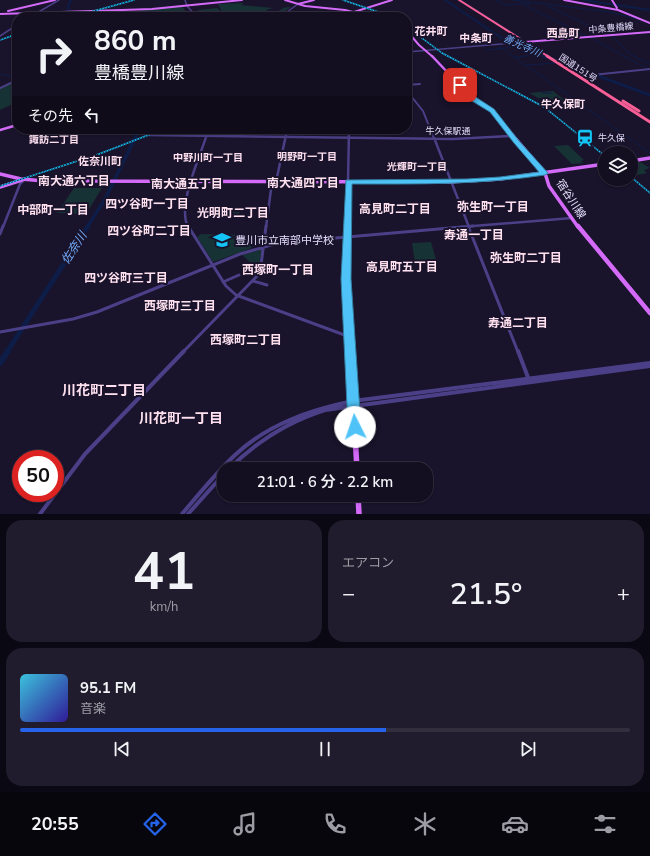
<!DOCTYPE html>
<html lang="ja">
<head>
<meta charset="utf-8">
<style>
  body { margin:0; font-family:"Nunito Sans","Noto Sans JP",sans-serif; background:#201c2d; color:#f1f3f6; height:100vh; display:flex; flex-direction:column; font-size:15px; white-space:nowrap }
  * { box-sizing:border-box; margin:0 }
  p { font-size:13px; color:#9d9ca5 }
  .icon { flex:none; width:22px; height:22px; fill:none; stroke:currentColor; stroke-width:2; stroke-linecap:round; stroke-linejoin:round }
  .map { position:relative; height:514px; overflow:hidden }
  .sheet { display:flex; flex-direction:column; gap:6px; padding:6px; background:#0a0812; flex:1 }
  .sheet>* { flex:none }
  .top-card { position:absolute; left:12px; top:12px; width:400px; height:122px; border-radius:16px; box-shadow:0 1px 3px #0004,0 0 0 1px #322e3e; background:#130e20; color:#f1f3f6; overflow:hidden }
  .fabs { position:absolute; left:598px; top:146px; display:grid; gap:8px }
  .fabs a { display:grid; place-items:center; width:40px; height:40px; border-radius:50%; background:#130e20; box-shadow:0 1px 3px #0004,0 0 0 1px #322e3e; font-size:20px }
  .speed { position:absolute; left:12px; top:450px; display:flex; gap:8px; font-size:20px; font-weight:700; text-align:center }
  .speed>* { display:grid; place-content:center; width:52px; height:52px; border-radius:50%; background:#130e20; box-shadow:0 1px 3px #0004,0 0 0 1px #322e3e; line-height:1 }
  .speed .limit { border:6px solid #d22; background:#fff; color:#111 }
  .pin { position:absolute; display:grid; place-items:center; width:34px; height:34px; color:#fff; margin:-17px; border-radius:8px; box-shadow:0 2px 6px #0006 }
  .me { position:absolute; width:44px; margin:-22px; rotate:356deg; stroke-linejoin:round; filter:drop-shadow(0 0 3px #0008) }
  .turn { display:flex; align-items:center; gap:14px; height:84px; padding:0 16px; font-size:18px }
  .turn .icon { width:52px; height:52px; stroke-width:2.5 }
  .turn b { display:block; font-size:28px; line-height:34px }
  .then { display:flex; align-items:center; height:38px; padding:0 16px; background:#0003; gap:8px; font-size:15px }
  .big { font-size:30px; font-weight:600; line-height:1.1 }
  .sheet .tile { flex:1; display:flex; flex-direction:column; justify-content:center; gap:6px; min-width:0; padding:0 14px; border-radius:16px; background:#201c2d }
  .sheet .dial { align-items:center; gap:0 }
  .dial b { font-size:52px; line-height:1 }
  .song { display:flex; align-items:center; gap:12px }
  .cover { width:48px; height:48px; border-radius:6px; background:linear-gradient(135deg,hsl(190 70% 55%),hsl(250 70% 35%)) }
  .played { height:4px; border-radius:2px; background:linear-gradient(90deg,#2563eb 60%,#322e3e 60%) }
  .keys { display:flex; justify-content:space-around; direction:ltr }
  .heat { display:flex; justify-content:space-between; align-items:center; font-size:22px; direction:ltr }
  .sheet .tiles { flex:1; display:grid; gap:6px; grid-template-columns:1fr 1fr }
  .tile:last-child { grid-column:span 2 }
  .trip { position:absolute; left:217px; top:462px; width:216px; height:40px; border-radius:16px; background:#130e20; box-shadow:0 1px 3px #0004,0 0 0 1px #322e3e; font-weight:600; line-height:40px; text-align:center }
  .menu { display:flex; height:64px; justify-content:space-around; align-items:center; background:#08060d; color:#9d9ca5 }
  .menu .icon { width:28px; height:28px }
  .menu .selected { color:#2563eb }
  .menu b { font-size:18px; color:#f1f3f6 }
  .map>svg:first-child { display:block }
  .green { fill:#163235 }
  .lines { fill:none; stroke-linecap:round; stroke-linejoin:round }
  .stream { stroke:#0e1d48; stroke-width:1 }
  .river-far4 { stroke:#0e1d48; stroke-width:2 }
  .river-far3 { stroke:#0e1d48; stroke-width:3 }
  .river-far2 { stroke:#0e1d48; stroke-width:3.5 }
  .river-far1 { stroke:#0e1d48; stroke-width:5 }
  .river { stroke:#0e1d48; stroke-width:6 }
  .minor-far4 { stroke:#4b4087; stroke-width:1.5 }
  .minor-far3 { stroke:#4b4087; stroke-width:2 }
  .minor-far2 { stroke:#4b4087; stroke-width:2.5 }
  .minor-far1 { stroke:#4b4087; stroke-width:3 }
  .minor { stroke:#4b4087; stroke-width:4 }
  .major-far4 { stroke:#d36af8; stroke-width:2 }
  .major-far3 { stroke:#d36af8; stroke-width:2.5 }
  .major-far2 { stroke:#d36af8; stroke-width:3.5 }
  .major-far1 { stroke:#d36af8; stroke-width:4.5 }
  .major { stroke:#d36af8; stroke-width:5.5 }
  .highway-far1 { stroke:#f85f97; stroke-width:2 }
  .highway { stroke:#f85f97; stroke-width:3 }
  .rail-casing { stroke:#13c4f4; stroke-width:1.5 }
  .rail { stroke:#19132b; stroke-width:1; stroke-dasharray:1.5; stroke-linecap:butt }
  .route { fill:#4fc3f7; stroke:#337fa1 }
  .labels { text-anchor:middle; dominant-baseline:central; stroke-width:4; stroke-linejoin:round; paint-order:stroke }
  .far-street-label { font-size:9px; fill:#e5defd; stroke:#19132b }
  .far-poi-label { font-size:9px; fill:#e5defd; stroke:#19132b; text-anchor:start }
  .far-water-label { font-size:10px; font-style:italic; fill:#71aaf8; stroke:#19132b }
  .far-neighbourhood-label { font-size:10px; font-weight:bold; fill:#fee0ef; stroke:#19132b }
  .far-quarter-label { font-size:11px; font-weight:bold; fill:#fee0ef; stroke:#19132b }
  .street-label { font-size:11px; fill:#e5defd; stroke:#19132b }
  .poi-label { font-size:11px; fill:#e5defd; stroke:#19132b; text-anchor:start }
  .neighbourhood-label { font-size:12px; font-weight:bold; fill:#fee0ef; stroke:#19132b }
  .water-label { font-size:12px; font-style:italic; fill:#71aaf8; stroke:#19132b }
  .near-neighbourhood-label { font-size:14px; font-weight:bold; fill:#fee0ef; stroke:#19132b }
</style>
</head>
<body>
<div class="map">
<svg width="650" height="514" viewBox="0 0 650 514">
  <rect width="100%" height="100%" fill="#19132b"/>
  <path class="green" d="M244 3 241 5 273 8 266 10 267 11 265 13C278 16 280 6 291 7L278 16 229 17 222 12 218 4Z
    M182 6 187 13 171 15H186L189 17H165L168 15 146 17V15H139L141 9Z
    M217 8 228 17H203L198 10Z
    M17 81V102L0 110V88Z
    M553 91 567 102 551 103 544 98H538L529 93Z
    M568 145 584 160 581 161 584 163 572 164 554 146Z
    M640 162 650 168 644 170 647 173 632 176 631 163Z
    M74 188H102L86 214 57 213Z
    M219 210H240L238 218 217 217Z
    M201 234 243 235 252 248 213 262 197 237Z
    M431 242 437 263H415L412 243Z
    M259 250H262L258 269 242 255Z"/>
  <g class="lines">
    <path class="stream" d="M461 0 548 55
      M496 0 505 5 522 4 588 37
      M513 0 610 12 641 20
      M522 4 531 3
      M548 6 608 35
      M611 36C619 40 620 46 627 51 634 57 642 60 650 64
      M591 38 648 69
      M510 44 549 59
      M497 45 613 127
      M486 50 516 47
      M515 57 536 55
      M527 65 555 63
      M0 74 17 78
      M542 93H552
      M614 128 633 141
      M635 142 650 153"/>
    <path class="river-far4" d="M71 0 68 6 69 10 78 17
      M445 0 509 43 548 57
      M583 0 650 10"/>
    <path class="river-far3" d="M545 56 560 62
      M566 64 650 95
      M139 131 140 129"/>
    <path class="river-far2" d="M87 227 104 201 139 130"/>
    <path class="river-far1" d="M7 352 88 226"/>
    <path class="river" d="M0 363 8 351"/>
    <path class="minor-far4" d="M185 0 187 6 197 17
      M76 12 84 17
      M342 16 346 17
      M30 17 59 0
      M280 17 298 4
      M0 36 17 25
      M407 52 525 42"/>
    <path class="minor-far3" d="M583 76 650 69
      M407 85 420 84
      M0 88 17 80
      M407 91 423 111 431 131
      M127 129 131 131
      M154 131 161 129
      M161 131 167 129
      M217 131 222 129
      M287 131V129
      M349 131V129"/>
    <path class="minor-far2" d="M129 130 148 135 453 139 511 136
      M431 130 469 227
      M147 134 157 130
      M153 135 164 130
      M276 182 287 130
      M348 182 349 130
      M3 227 20 184 24 180
      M188 227C177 205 199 160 206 137L219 130
      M266 227 272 182
      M461 227 572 218"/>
    <path class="minor-far1" d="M188 226 226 286 236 295 350 337
      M468 226 518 352
      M0 234 3 226
      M253 281 267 285
      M223 282 239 275
      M0 332 73 319 97 312 240 254 278 243 473 226
      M183 352 260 273 266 226"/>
    <path class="minor" d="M518 351 529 380
      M229 469C257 441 287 422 325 410L650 366
      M40 514 85 454 184 351
      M182 514C199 494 216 473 235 455 268 424 310 410 353 401L650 363
      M188 514 224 474"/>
    <path class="major-far4" d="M285 0 305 6 345 10 373 17
      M564 0 618 10 650 23
      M612 0 617 8
      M298 4 314 0
      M8 11 55 0
      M0 14 152 9 242 0
      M338 17 392 0
      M407 31 419 45 433 57
      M525 42 650 32"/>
    <path class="major-far3" d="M432 56 468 94 489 108 509 131
      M0 130 17 125"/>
    <path class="major-far2" d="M508 130 545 173 549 186 578 227
      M631 161 650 158
      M0 174 21 179 45 181 449 182 500 179 605 164
      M0 187 22 180
      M347 227 348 182"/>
    <path class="major-far1" d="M347 226 346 279 350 352
      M578 226 650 313"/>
    <path class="major" d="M350 351 357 469
      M358 495 359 514"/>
    <path class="highway-far1" d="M459 0 549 57"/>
    <path class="highway" d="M547 56 650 122
      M623 101 639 111"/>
    <g class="rail-casing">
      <path id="rail" d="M343 0 393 17
        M72 17 134 0
        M407 27 442 53 544 107 605 156
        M0 40 17 34
        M631 177 650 193
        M0 186 99 154 164 129"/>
    </g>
    <use href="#rail" class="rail"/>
  </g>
  <path class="route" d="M458 84H462L477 98 494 109 519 141 548 173 545 175C479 185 418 184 352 184L351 279 361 427 359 431 355 433 350 431 348 427 341 279 346 180 467 179 500 177 539 172 514 143 490 112 472 101 458 87Z"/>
  <defs>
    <g id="station-bare" transform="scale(1.38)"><path d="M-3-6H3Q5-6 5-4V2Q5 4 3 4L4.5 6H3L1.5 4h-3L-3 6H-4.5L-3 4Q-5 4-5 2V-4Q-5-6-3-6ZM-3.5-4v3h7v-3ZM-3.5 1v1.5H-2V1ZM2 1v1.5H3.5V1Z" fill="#13c4f4" stroke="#19132b" stroke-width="2.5" paint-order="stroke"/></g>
    <g id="school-bare" transform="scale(1.38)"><path d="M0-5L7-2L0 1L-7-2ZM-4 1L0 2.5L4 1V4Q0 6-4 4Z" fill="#13c4f4" stroke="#19132b" stroke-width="2.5" paint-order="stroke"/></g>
  </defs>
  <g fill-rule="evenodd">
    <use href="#station-bare" x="585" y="138"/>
    <use href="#school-bare" x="222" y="240"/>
  </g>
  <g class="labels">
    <g class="far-street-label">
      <text transform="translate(611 28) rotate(-5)">中条豊橋線</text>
      <text transform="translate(578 68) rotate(33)">国道151号</text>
      <text x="448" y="131">牛久保駅通</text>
    </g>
    <g class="far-poi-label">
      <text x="598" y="138">牛久保</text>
    </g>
    <g class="far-water-label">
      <text transform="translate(522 46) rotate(24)">善光寺川</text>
    </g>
    <g class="far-neighbourhood-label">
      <text x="54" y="140">諏訪二丁目</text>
      <text x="307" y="157">明野町一丁目</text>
      <text x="208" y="158">中野川町一丁目</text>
      <text x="417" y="167">光輝町一丁目</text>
    </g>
    <g class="far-quarter-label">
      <text x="431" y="31">花井町</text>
      <text x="563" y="33">西島町</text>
      <text x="476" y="38">中条町</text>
      <text x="563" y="104">牛久保町</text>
      <text x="100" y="161">佐奈川町</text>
    </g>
    <g class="street-label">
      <text transform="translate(571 199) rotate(57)">宿谷川線</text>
    </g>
    <g class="poi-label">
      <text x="235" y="240">豊川市立南部中学校</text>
    </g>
    <g class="neighbourhood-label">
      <text x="74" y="181">南大通六丁目</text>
      <text x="303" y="183">南大通四丁目</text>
      <text x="187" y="184">南大通五丁目</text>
      <text x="147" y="204">四ツ谷町一丁目</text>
      <text x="493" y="207">弥生町一丁目</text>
      <text x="395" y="209">高見町二丁目</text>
      <text x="53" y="210">中部町一丁目</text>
      <text x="233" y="213">光明町二丁目</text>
      <text x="149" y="231">四ツ谷町二丁目</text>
      <text x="474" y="235">寿通一丁目</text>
      <text x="526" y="258">弥生町二丁目</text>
      <text x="402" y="267">高見町五丁目</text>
      <text x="278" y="270">西塚町一丁目</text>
      <text x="126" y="278">四ツ谷町三丁目</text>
      <text x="180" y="306">西塚町三丁目</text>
      <text x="518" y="323">寿通二丁目</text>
      <text x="246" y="340">西塚町二丁目</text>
    </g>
    <g class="water-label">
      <text transform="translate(74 248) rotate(-57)">佐奈川</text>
    </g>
    <g class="near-neighbourhood-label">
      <text x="104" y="390">川花町二丁目</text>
      <text x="181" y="418">川花町一丁目</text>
    </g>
  </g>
</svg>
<div class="fabs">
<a><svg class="icon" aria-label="layers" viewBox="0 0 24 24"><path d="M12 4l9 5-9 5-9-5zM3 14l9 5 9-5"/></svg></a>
</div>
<div class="speed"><div class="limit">50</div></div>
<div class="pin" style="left:460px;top:85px;background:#d93025"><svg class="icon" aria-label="arrive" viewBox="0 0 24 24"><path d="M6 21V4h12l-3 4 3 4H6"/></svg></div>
<svg class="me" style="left:355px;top:427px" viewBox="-20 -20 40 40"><circle r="19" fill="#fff"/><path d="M0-13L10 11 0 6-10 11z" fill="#4fc3f7"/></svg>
<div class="trip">21:01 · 6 分 · 2.2 km</div>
<div class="top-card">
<div class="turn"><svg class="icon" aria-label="right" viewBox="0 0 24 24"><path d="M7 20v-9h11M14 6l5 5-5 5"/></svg><div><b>860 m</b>豊橋豊川線</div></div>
<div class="then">その先<svg class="icon" aria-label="left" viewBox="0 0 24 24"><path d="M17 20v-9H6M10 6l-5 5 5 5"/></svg></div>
</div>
</div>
<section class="sheet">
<div class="tiles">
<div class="tile dial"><b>41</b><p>km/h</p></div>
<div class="tile"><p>エアコン</p>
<div class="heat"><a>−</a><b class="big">21.5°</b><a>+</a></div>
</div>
<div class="tile">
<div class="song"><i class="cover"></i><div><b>95.1 FM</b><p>音楽</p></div></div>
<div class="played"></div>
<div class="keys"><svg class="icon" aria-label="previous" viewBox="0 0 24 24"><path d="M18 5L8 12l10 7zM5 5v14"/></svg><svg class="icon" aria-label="pause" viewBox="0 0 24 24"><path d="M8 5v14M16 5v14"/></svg><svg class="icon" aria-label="next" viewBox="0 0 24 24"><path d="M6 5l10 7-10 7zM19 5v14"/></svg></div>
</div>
</div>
</section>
<nav class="menu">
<b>20:55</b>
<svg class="icon selected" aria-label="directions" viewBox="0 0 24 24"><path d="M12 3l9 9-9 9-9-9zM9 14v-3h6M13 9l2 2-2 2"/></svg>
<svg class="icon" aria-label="music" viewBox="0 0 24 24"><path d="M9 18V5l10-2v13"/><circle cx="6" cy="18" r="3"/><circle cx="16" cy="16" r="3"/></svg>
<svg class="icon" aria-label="phone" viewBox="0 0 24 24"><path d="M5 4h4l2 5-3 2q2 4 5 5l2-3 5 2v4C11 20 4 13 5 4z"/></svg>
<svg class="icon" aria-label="climate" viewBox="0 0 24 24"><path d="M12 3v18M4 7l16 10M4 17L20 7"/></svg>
<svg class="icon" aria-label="car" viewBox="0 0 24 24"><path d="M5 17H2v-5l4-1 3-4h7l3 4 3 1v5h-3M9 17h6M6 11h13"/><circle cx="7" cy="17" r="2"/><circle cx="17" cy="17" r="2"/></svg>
<svg class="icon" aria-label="filters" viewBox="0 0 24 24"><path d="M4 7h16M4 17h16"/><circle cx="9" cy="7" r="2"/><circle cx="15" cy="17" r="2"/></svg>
</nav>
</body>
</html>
